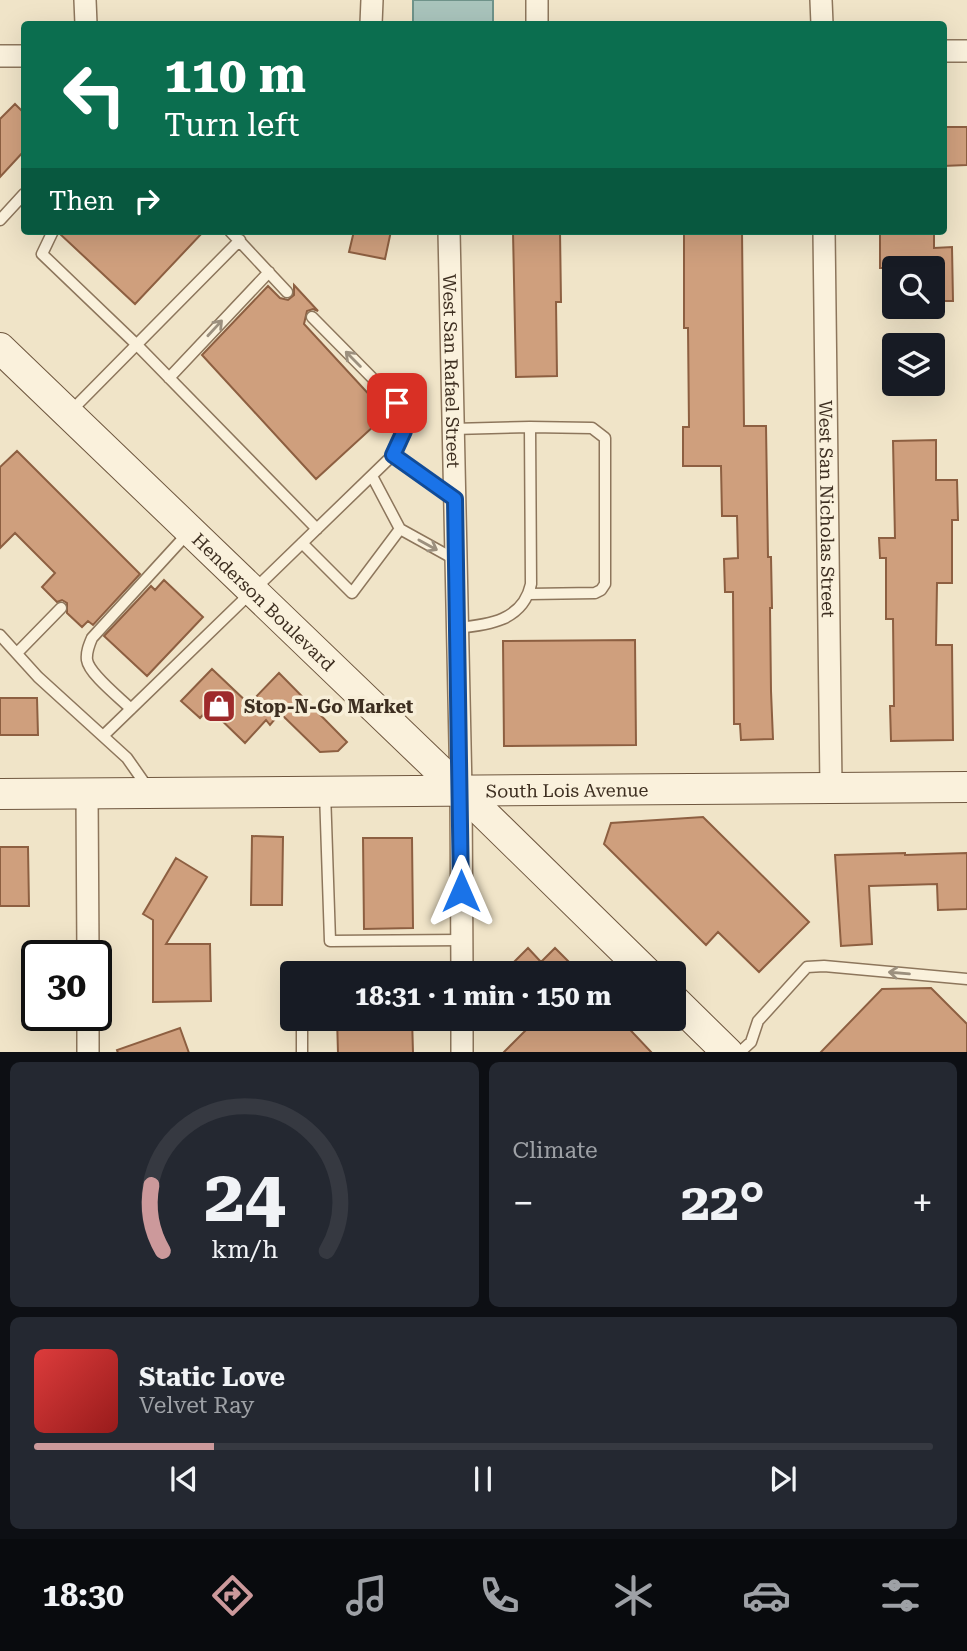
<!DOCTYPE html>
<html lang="en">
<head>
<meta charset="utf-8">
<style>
  body { margin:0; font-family:"Roboto Serif",serif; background:#242831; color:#f1f3f6; height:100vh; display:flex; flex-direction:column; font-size:26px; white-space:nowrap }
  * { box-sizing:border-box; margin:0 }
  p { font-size:23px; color:#9ea1a6 }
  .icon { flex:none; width:38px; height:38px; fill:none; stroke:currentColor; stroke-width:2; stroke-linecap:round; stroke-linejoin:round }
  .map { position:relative; height:1052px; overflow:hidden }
  .drawer { display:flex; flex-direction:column; gap:10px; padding:10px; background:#0d0f14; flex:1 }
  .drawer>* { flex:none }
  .banner { position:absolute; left:21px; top:21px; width:926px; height:214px; border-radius:7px; box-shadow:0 7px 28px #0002; background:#0b6e4f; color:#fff; overflow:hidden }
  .fabs { position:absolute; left:882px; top:256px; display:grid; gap:14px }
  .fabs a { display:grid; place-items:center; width:63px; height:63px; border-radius:7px; background:#171b24; box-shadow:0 7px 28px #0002; font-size:35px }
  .speed { position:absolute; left:21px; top:940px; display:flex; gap:14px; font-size:35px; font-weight:700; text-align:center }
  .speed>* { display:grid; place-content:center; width:91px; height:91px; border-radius:50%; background:#171b24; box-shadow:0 7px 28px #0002; line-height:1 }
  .speed .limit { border:4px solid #111; border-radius:10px; background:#fff; color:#111 }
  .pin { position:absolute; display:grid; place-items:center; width:60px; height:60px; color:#fff; margin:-30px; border-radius:14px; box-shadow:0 4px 10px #0006 }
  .me { position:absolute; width:77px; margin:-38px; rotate:0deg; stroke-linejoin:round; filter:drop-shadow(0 0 5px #0008) }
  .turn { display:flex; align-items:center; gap:24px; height:147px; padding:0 28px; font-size:32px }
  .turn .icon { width:91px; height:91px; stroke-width:2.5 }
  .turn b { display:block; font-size:49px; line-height:60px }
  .then { display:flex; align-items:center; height:66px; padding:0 28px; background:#0003; gap:14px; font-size:26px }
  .big { font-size:52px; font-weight:700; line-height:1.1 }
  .drawer .tile { flex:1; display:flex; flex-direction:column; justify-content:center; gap:10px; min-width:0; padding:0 24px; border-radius:10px; background:#242831 }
  .drawer .dial { align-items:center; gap:0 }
  .dial svg { height:182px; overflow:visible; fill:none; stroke:#363941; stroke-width:7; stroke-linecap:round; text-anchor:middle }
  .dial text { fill:#f1f3f6; stroke:none }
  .song { display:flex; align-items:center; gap:21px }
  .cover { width:84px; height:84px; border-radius:10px; background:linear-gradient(135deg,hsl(0 70% 55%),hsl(0 70% 35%)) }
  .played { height:7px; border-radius:4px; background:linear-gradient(90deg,#cc999b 20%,#363941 20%) }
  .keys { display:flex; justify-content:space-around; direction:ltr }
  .heat { display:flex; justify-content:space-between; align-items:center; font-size:38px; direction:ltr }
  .drawer .tiles { flex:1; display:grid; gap:10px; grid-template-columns:1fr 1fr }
  .tile:last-child { grid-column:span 2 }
  .trip { position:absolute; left:280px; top:961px; width:406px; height:70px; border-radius:7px; background:#171b24; box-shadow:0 7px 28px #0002; font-weight:700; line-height:70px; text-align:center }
  .dock { display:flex; height:112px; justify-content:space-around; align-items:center; background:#090b0e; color:#9ea1a6 }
  .dock .icon { width:49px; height:49px }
  .dock .current { color:#cc999b }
  .dock b { font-size:32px; color:#f1f3f6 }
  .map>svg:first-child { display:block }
  .water { fill:#a9c4bc; stroke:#6f938a; stroke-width:2 }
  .building { fill:#cf9f7d; stroke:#8d5f41; stroke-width:2 }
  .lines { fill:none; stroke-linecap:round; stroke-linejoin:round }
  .lane-casing { stroke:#8d765c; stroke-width:13 }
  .street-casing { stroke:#8d765c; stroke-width:24 }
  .secondary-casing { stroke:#6f573f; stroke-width:32 }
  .lane { stroke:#faf1dc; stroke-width:10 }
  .street { stroke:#faf1dc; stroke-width:21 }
  .secondary { stroke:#faf1dc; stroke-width:30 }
  .oneway { stroke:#9c907e }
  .route-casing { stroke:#114b97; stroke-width:18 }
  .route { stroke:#1a73e8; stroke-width:12 }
  .labels { text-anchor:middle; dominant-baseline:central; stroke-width:7; stroke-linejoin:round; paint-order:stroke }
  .street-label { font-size:18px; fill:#3d2e20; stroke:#f7eed8 }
  .poi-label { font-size:18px; font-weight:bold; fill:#3d2e20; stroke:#f7eed8; text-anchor:start }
</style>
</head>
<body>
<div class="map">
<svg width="967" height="1053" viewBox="0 0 967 1053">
  <rect width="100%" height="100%" fill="#f0e4c8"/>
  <path class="water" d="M413 0H493V24H413Z"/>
  <path class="building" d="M15 104 24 113V151L0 177V119Z
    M943 127H967V165L943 166Z
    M61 231H204L135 304 60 234Z
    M354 231H391L385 259 349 252Z
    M560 231 561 302H556L557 376 516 377 513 232Z
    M684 231H742L744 426H766L768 557H771L772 608H770L771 691 773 739 741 740 740 724H734L733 592H725L724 559 738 558 737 516H722L721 466H683V427H689L688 328H684Z
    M880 231H934V248L952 247 953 301H933V268H880Z
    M294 285 318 311 313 309 307 311 304 324 387 414 316 479 202 355 268 286 280 298 288 300 294 295Z
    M936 440V480H957L958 520H952V583H937L936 645H952L953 740 891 741 890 706H894L893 619H886V558H880L879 538H895L893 441Z
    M17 451 140 574 93 625 88 621 82 627 67 613V603L62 600 57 602 42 587 55 573 15 533 0 548V467Z
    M164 580 203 617 147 676 104 636 151 586 155 590Z
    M635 640 636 745 504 746 503 641Z
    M212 669 249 704 279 673 347 742 338 751 320 752 280 713 270 725 266 720 245 743 209 708 200 718 181 701Z
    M0 698H37L38 735H0Z
    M703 817 809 922 759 972 718 932 706 945 604 844 611 823Z
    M252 836 283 837 282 905H251Z
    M363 838H412L413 928 364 929Z
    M0 847H28L29 906H0Z
    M905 853V855L967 853V909L938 910 937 884 869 886 872 944 841 946 835 855Z
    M176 858 207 877 166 944H210L211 1001 153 1002V920L143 914Z
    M528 948 541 962 555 948 580 973H503Z
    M931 988 967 1024V1053H820L882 989Z
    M337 1018H412L413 1053H338Z
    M514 1018H619L652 1053H503L526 1030Z
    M180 1028 189 1053H118L117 1050Z"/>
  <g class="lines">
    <g class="lane-casing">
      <path id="lane" d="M0 220 24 194
        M53 231 42 254 137 345 317 529
        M230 231 287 292
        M169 378 269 272
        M70 412 240 240
        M453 429 530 427 531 584C523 621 488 625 457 628
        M393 455 454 498
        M372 476 400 529 456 560
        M302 543 352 593 400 529
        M529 594 595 593 601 590 605 584V438L592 428 530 427
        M0 635 38 677 127 758 148 788
        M17 653 61 608
        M131 709C120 698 89 674 87 660 86 652 89 645 92 638L188 533
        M103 736 393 455 404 431 397 403 312 317
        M325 792 330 941 462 940
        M302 1018V1053
        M739 1053 751 1042 758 1021 807 967 824 966 967 979"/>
    </g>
    <g class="street-casing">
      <g id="street">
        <path d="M85 0 86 24"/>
        <path d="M537 0V24"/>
        <path d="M821 0 822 24"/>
        <path d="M371 24 372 0"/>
        <path d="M943 51H967"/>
        <path d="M0 56H24"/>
        <path id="s1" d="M449 231 461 791 462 973"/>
        <path id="s2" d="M824 231 831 787"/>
        <path d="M87 793 88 956"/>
        <path d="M88 1015V1053"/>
        <path d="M462 1018V1053"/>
      </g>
    </g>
    <g class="secondary-casing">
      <g id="secondary">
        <path id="s3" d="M0 348 461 791 647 973"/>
        <path id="s4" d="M0 794 967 787"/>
        <path d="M674 1000 728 1053"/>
      </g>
    </g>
    <use href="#lane" class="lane"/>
    <use href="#street" class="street"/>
    <use href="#secondary" class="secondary"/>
  </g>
  <defs><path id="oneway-shaft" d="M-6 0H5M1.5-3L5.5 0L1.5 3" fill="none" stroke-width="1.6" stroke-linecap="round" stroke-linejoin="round" transform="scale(1.75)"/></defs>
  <g class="oneway">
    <use href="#oneway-shaft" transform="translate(215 328) rotate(-47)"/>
    <use href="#oneway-shaft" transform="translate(353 359) rotate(-135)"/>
    <use href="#oneway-shaft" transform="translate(428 545) rotate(29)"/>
    <use href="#oneway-shaft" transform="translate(899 973) rotate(-175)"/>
  </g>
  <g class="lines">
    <g class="route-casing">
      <path id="route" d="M397 403 404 431 393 455 455 499 461 891"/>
    </g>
    <use href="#route" class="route"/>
  </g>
  <defs>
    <g id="shop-square" transform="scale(1.75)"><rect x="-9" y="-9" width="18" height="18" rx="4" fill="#9e2a2b" stroke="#f7eed8"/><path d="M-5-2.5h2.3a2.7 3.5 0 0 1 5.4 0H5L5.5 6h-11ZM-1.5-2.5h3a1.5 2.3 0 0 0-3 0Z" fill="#fff"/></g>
  </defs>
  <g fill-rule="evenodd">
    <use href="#shop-square" x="219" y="706"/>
  </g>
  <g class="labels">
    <g class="street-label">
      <text stroke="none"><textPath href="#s1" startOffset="140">West San Rafael Street</textPath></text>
      <text stroke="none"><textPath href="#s2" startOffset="278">West San Nicholas Street</textPath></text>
      <text stroke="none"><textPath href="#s3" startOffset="366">Henderson Boulevard</textPath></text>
      <text stroke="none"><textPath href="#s4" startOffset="567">South Lois Avenue</textPath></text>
    </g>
    <g class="poi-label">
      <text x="244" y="706">Stop-N-Go Market</text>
    </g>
  </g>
</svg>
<div class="fabs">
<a><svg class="icon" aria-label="search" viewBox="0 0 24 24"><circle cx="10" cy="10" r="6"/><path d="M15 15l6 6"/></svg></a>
<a><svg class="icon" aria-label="layers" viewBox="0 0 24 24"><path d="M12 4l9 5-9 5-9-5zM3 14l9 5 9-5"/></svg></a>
</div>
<div class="speed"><div class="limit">30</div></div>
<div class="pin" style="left:397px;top:403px;background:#d93025"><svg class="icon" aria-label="arrive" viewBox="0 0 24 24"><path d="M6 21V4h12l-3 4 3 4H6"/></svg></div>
<svg class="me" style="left:461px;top:891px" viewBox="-20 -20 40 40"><path d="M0-17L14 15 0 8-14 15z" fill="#1a73e8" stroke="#fff" stroke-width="4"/></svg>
<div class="trip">18:31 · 1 min · 150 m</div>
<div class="banner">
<div class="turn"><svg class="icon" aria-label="left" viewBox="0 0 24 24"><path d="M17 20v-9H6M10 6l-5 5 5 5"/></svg><div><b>110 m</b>Turn left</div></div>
<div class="then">Then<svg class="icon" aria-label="right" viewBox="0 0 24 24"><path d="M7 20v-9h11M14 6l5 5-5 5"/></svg></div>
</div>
</div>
<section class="drawer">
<div class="tiles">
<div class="tile dial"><svg viewBox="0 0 100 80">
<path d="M14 69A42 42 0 1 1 86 69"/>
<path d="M14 69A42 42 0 0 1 9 40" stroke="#cc999b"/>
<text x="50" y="56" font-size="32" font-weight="700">24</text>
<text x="50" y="72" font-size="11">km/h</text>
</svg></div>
<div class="tile"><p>Climate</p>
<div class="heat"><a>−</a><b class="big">22°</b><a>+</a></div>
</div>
<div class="tile">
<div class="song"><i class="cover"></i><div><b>Static Love</b><p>Velvet Ray</p></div></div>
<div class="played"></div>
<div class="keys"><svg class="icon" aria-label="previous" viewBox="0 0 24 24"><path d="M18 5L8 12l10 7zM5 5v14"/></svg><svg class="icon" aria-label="pause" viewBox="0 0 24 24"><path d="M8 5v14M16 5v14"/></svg><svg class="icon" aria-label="next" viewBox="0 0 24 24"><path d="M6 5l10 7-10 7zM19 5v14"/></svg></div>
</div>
</div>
</section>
<nav class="dock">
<b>18:30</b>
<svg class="icon current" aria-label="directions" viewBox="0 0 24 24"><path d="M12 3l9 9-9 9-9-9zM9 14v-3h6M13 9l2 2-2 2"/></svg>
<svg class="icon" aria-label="music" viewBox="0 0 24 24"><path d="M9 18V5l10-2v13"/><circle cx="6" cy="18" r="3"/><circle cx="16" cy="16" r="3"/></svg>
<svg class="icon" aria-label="phone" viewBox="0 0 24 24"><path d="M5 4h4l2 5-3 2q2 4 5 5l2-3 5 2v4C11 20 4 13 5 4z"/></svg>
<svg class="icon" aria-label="climate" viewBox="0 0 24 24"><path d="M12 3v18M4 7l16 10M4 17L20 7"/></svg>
<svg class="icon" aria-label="car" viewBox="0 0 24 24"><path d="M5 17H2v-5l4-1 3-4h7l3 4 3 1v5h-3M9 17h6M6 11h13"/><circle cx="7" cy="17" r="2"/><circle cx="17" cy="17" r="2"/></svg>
<svg class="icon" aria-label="filters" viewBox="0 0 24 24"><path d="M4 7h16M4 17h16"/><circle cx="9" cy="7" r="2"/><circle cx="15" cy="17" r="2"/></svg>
</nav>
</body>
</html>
